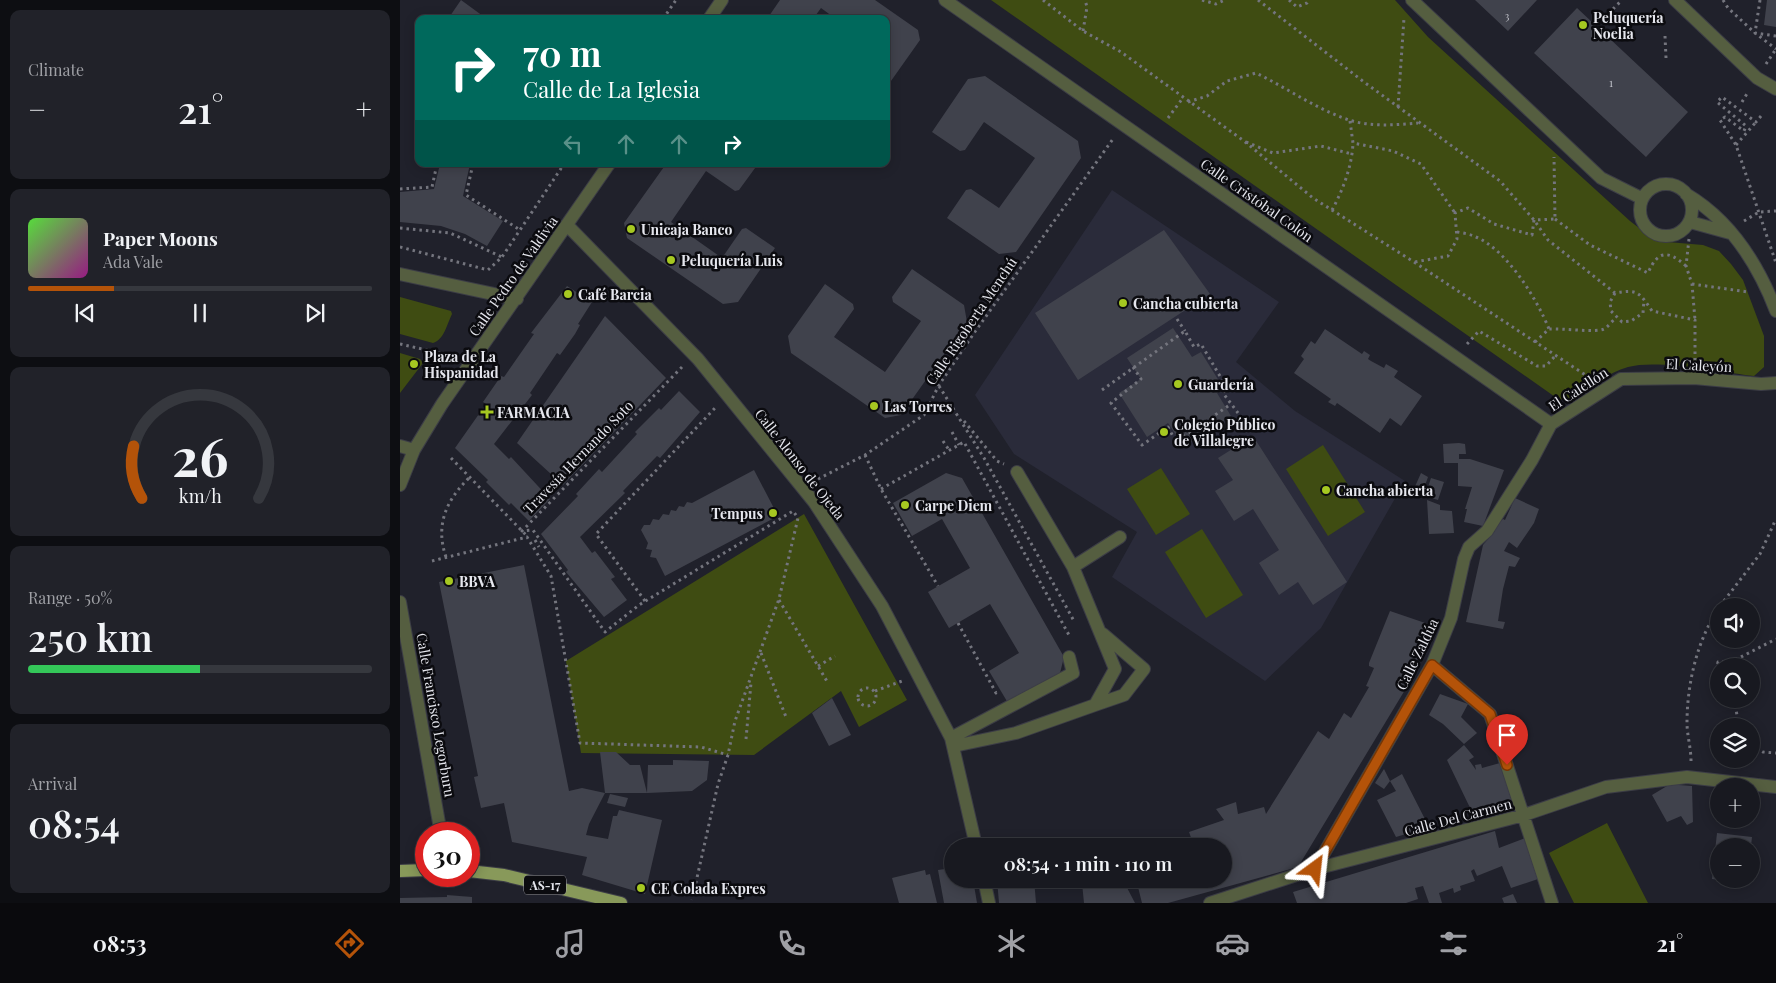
<!DOCTYPE html>
<html lang="en">
<head>
<meta charset="utf-8">
<style>
  body { margin:0; font-family:"Playfair Display",serif; background:#212229; color:#f1f3f6; height:100vh; display:flex; flex-direction:column; font-size:19px; white-space:nowrap }
  * { box-sizing:border-box; margin:0 }
  p { font-size:16px; color:#9fa0a5 }
  .icon { flex:none; width:28px; height:28px; fill:none; stroke:currentColor; stroke-width:2; stroke-linecap:round; stroke-linejoin:round }
  .map { position:relative; flex:1; overflow:hidden }
  .details { display:flex; flex-direction:column; gap:10px; padding:10px; background:#0d0e12; width:400px }
  .details>* { flex:none }
  .hud { position:absolute; left:15px; top:15px; width:475px; height:152px; border-radius:10px; box-shadow:0 2px 12px #0003,0 0 0 1px #36383e; background:#00695c; color:#fff; overflow:hidden }
  .tools { position:absolute; left:1310px; top:598px; display:grid; gap:10px }
  .tools a { display:grid; place-items:center; width:50px; height:50px; border-radius:50%; background:#181920; box-shadow:0 2px 12px #0003,0 0 0 1px #36383e; font-size:25px }
  .speed { position:absolute; left:15px; top:822px; display:flex; gap:10px; font-size:25px; font-weight:700; text-align:center }
  .speed>* { display:grid; place-content:center; width:65px; height:65px; border-radius:50%; background:#181920; box-shadow:0 2px 12px #0003,0 0 0 1px #36383e; line-height:1 }
  .speed .limit { border:8px solid #d22; background:#fff; color:#111 }
  .pin { position:absolute; display:grid; place-items:center; width:42px; height:42px; color:#fff; margin:-51px -21px; border-radius:50% 50% 50% 0; rotate:-45deg; box-shadow:0 0 5px #0007 }
  .pin .icon { rotate:45deg }
  .me { position:absolute; width:55px; margin:-28px; rotate:30deg; stroke-linejoin:round; filter:drop-shadow(0 0 4px #0008) }
  .turn { display:flex; align-items:center; gap:18px; height:105px; padding:0 25px; font-size:22px }
  .turn .icon { width:65px; height:65px; stroke-width:2.5 }
  .turn b { display:block; font-size:35px; line-height:42px }
  .lanes { display:flex; align-items:center; height:48px; padding:0 25px; background:#0003; justify-content:center; gap:25px; direction:ltr }
  .lanes .off { opacity:.35 }
  .big { font-size:38px; font-weight:600; line-height:1.1 }
  .details .tile { flex:1; display:flex; flex-direction:column; justify-content:center; gap:8px; min-width:0; padding:0 18px; border-radius:10px; background:#212229 }
  .details .dial { align-items:center; gap:0 }
  .dial svg { height:130px; overflow:visible; fill:none; stroke:#36383e; stroke-width:7; stroke-linecap:round; text-anchor:middle }
  .dial text { fill:#f1f3f6; stroke:none }
  .song { display:flex; align-items:center; gap:15px }
  .cover { width:60px; height:60px; border-radius:8px; background:linear-gradient(135deg,hsl(110 70% 55%),hsl(310 70% 35%)) }
  .played { height:5px; border-radius:2px; background:linear-gradient(90deg,#b45309 25%,#36383e 25%) }
  .keys { display:flex; justify-content:space-around; direction:ltr }
  .heat { display:flex; justify-content:space-between; align-items:center; font-size:28px; direction:ltr }
  .charge { height:8px; border-radius:4px; background:linear-gradient(90deg,#34c759 50%,#36383e 0) }
  .trip { position:absolute; left:544px; top:838px; width:288px; height:50px; border-radius:25px; background:#181920; box-shadow:0 2px 12px #0003,0 0 0 1px #36383e; font-weight:600; line-height:50px; text-align:center }
  .tab-bar { display:flex; height:80px; justify-content:space-around; align-items:center; background:#0a0a0d; color:#9fa0a5 }
  .tab-bar .icon { width:35px; height:35px }
  .tab-bar .on { color:#b45309 }
  .tab-bar b { font-size:22px; color:#f1f3f6 }
  main { display:flex; flex:1; min-height:0 }
  .map>svg:first-child { display:block }
  .built { fill:#2a2b3a }
  .green { fill:#3f4c12 }
  .building { fill:#40424c }
  .lines { fill:none; stroke-linecap:round; stroke-linejoin:round }
  .minor-casing { stroke:#3c3d46; stroke-width:14 }
  .major-casing { stroke:#3c3d46; stroke-width:14 }
  .path { stroke:#74757e; stroke-width:3; stroke-dasharray:2.5 4; stroke-linecap:butt }
  .minor { stroke:#555e40; stroke-width:12 }
  .major { stroke:#88995a; stroke-width:12 }
  .route-casing { stroke:#753606; stroke-width:12 }
  .route { stroke:#b45309; stroke-width:9 }
  .poi-dot { fill:#a6c821; stroke:#0b0b0f; stroke-width:2 }
  .labels { text-anchor:middle; dominant-baseline:central; stroke-width:5; stroke-linejoin:round; paint-order:stroke }
  .number-label { font-size:11px; fill:#bcbdc5 }
  .shield { fill:#0b0b0f; stroke:#a4a4aa; stroke-width:1 }
  .shield-label { font-size:12px; font-weight:bold; fill:#e5e6ed }
  .poi-label { font-size:14px; font-weight:bold; fill:#e5e6ed; stroke:#0b0b0f; text-anchor:start }
  .street-label { font-size:14px; fill:#e5e6ed; stroke:#0b0b0f }
</style>
</head>
<body>
<main>
<section class="details">
<div class="tile"><p>Climate</p>
<div class="heat"><a>−</a><b class="big">21°</b><a>+</a></div>
</div>
<div class="tile">
<div class="song"><i class="cover"></i><div><b>Paper Moons</b><p>Ada Vale</p></div></div>
<div class="played"></div>
<div class="keys"><svg class="icon" aria-label="previous" viewBox="0 0 24 24"><path d="M18 5L8 12l10 7zM5 5v14"/></svg><svg class="icon" aria-label="pause" viewBox="0 0 24 24"><path d="M8 5v14M16 5v14"/></svg><svg class="icon" aria-label="next" viewBox="0 0 24 24"><path d="M6 5l10 7-10 7zM19 5v14"/></svg></div>
</div>
<div class="tile dial"><svg viewBox="0 0 100 80">
<path d="M14 69A42 42 0 1 1 86 69"/>
<path d="M14 69A42 42 0 0 1 9 37" stroke="#b45309"/>
<text x="50" y="56" font-size="32" font-weight="700">26</text>
<text x="50" y="72" font-size="11">km/h</text>
</svg></div>
<div class="tile"><p>Range · 50%</p><b class="big">250 km</b><div class="charge"></div></div>
<div class="tile"><p>Arrival</p><b class="big">08:54</b></div>
</section>
<div class="map">
<svg width="1376" height="903" viewBox="0 0 1376 903">
  <rect width="100%" height="100%" fill="#20212b"/>
  <path class="built" d="M712 190 879 302 836 362 895 411 1005 481 921 628 865 681 712 577 737 532 614 454 575 395Z"/>
  <path class="green" d="M591 0H995L1028 37 1230 221 1256 241 1303 245 1319 251 1331 264 1343 280 1364 336V367L1354 376C1321 372 1257 359 1228 367 1208 372 1189 389 1173 401L1158 399Z
    M0 297 51 311 52 314C47 324 44 340 33 343L0 334Z
    M0 353 20 359 23 363 0 393Z
    M923 445 965 512 928 536 886 469Z
    M761 468 790 514 756 535 727 489Z
    M404 514 507 700 459 727 441 691 354 755 181 753 166 661Z
    M802 529 843 595 806 618 765 552Z
    M1207 823 1248 903H1174L1149 853Z"/>
  <path class="building" d="M61 0 87 19H48Z
    M380 0H475L518 30 520 40 486 88V19H436L421 8 413 19H367Z
    M1075 0H1137L1108 31Z
    M1367 0H1376V27L1364 25Z
    M1177 8 1288 112 1246 157 1134 53Z
    M585 76 678 141 681 158 616 252 599 254 547 218 566 190 571 189 599 208 635 158 584 122 565 150 560 151 532 132 568 79Z
    M40 164H70L63 196 103 221 87 246 65 234 41 226 0 222V192L34 189Z
    M266 164H358L339 190 335 191 306 171 271 222 322 258 342 229 346 228 375 248 338 302 323 304 227 238 224 223Z
    M764 230 810 294 678 380 635 313Z
    M512 269 564 305 567 322 501 415 485 418 391 353 388 336 425 284 453 304 454 309 434 337 485 372 521 321 493 302 492 297Z
    M167 286 192 302 178 324 180 325 175 334 160 355 157 353 130 393 132 395 94 444 109 459 111 457 150 499 129 521 111 503 109 505 86 482 88 480 55 448 86 404 83 402 101 376 104 377 134 334 131 333Z
    M205 316 266 378 163 485 117 443Z
    M773 328 792 357 801 352 824 389 817 393 831 416 784 447 768 423 747 437 719 393 741 379 727 358Z
    M925 329 962 354 964 351 970 355 968 359 971 361 984 368 986 364 998 371 994 377 1022 396 1001 426 990 418 980 433 937 403 935 406 928 402 931 399 894 373 904 359 901 356 911 341 915 344Z
    M279 391 300 412 260 458 257 456 223 491 225 493 180 537 192 553 195 551 215 577 211 579 227 600 204 617 166 572 168 570 141 534 178 496 176 494 199 469 202 472 237 434 235 432 259 408 261 410Z
    M853 436 947 582 913 605 898 582 879 595 859 563 879 550 853 509 834 521 815 491 833 480 818 458Z
    M1059 443 1065 444 1066 454H1059V459H1070L1104 470 1083 526 1064 522 1067 509H1065L1072 487 1058 486V463H1044L1043 444Z
    M354 470 378 516 265 576 256 558 250 557 252 550 246 549 248 543 241 530 244 525H250L253 519 259 520 263 514 269 515 271 510 276 511 279 506 284 507 287 502 292 503Z
    M546 473 562 478 664 657 660 673 608 703 589 671 619 653 590 604 549 628 528 592 570 568 542 519 512 536 493 503Z
    M1021 473 1028 477 1022 494 1013 491Z
    M1031 478 1044 482 1038 500 1025 496Z
    M1115 498 1139 509 1134 523 1117 548 1109 542 1104 551 1120 558 1115 567 1109 566 1103 589 1098 621 1105 622 1103 629 1066 622 1083 545 1095 531 1093 530 1103 519 1105 520Z
    M1027 500 1040 505V510L1052 511 1054 533 1029 534Z
    M124 565 169 791 182 788 205 793 189 824 186 835 208 839 213 816H217L219 810 262 820 245 894 182 875 187 857 112 842 104 803 81 808 74 777 78 776 39 582Z
    M990 611 1034 626 1011 680 898 867 768 903H742L737 883 741 882 740 879H822V846H794L789 832 824 820 816 809 836 802 838 814 864 807 866 814 918 731 929 739 944 713 951 718 969 687 966 686 974 668 969 666V663Z
    M1040 694 1068 704 1061 717 1077 733 1064 744 1043 724 1029 715Z
    M432 698 451 735 429 746 412 713Z
    M1064 745 1074 757 1069 760 1076 770 1075 765 1081 764 1082 768 1100 763 1114 801 1073 814 1047 760Z
    M200 752H216L230 765H240L247 793H205Z
    M273 760 309 761 307 780 292 791 247 793 248 765H273Z
    M984 769 990 781 1002 774 1029 827 996 837 977 800 996 791 990 781 984 789 975 783Z
    M1266 784 1292 786 1293 822 1287 825 1281 816 1267 822 1252 795 1267 786Z
    M210 794 228 798 225 807 207 803Z
    M1095 831 1099 848 1128 837 1141 878 1111 888 1102 866 1077 876 1074 869 1071 871 1075 881 1060 886 1061 890 1054 893 1053 888 1039 893 1042 903H1029L1023 886 1015 888 1018 899 1006 903H897L893 892Z
    M1317 833 1352 837 1351 846H1319V879H1336L1335 882 1312 879Z
    M552 868V879H573L577 903H544L538 870Z
    M525 870 526 875 530 874 537 903H499L492 878Z
    M597 879H634L636 903H599Z
    M723 880 735 903H684L682 883 705 881V884Z
    M1113 894 1117 903H1104L1102 898Z
    M47 895 72 897V903H0V898L47 897Z"/>
  <g class="lines">
    <g class="minor-casing">
      <path id="minor" d="M545 0 1151 424
        M1012 0 1201 178 1241 198
        M1275 0 1357 78 1376 89
        M309 19 322 0
        M1240 210a26 26 0 1 1 52 0a26 26 0 1 1-52 0Z
        M1286 194C1330 220 1358 264 1376 311
        M1290 222 1330 233
        M167 225 298 359 414 502 482 606 551 738 576 846
        M0 274 117 299
        M0 446 14 450
        M0 485 14 450 42 404 209 164
        M673 567 720 537
        M0 602 41 834
        M1032 665 1090 714 1152 903
        M695 705 724 695 744 669 703 634
        M551 738 673 673 669 657
        M554 746 616 733 695 705 715 669 673 567 617 472
        M915 869 1032 665 1051 618 1064 559 1069 547 1087 531 1132 460 1151 424 1221 379 1294 378 1361 384 1376 383
        M584 879 589 903
        M810 903 915 869 1124 815 1206 787 1287 777 1376 787"/>
    </g>
    <g class="major-casing">
      <path id="major" d="M0 871 26 870
        M69 871 104 875 221 903"/>
    </g>
    <path class="path" d="M643 0 683 31 721 52 844 141 913 198 1014 262 1190 378
      M802 0 816 4 825 0
      M858 0 964 82 1100 181 1134 220 1148 240 1215 293C1238 289 1239 292 1252 311L1295 320V362
      M889 0 897 7 907 3 909 0
      M1323 0 1328 8 1355 33 1376 36
      M1360 0 1355 33 1376 49
      M1213 9 1222 0
      M263 19 276 0
      M683 31 687 7 685 0
      M1265 36 1266 58
      M1366 64 1376 49
      M788 102 807 96 827 81 856 73C887 88 916 109 949 120 970 127 996 125 1018 123
      M1342 102 1348 92
      M998 107 1004 18
      M1361 116 1356 122 1322 97 1317 102 1346 126 1344 131 1325 117 1320 120 1336 145 1376 263
      M768 118 782 99
      M950 121 953 143 993 151 1021 164 1055 213
      M846 142 873 153 921 146 952 154
      M1336 145 1356 122
      M73 164 66 195 120 230
      M0 189 32 187 37 164
      M932 210C943 190 952 166 953 143
      M1155 219 1190 245 1248 273C1258 250 1268 250 1286 266
      M1344 221 1359 212 1376 211
      M0 228 50 233 102 257
      M1057 232C1063 233 1070 234 1076 237 1107 250 1137 299 1149 329
      M1289 239 1286 266 1292 284 1295 320
      M0 247 88 270 102 257 164 164
      M1015 262 1048 256 1057 239 1055 213 1068 208 1094 224 1132 235 1134 220 1155 219 1154 157
      M1292 284 1348 292
      M1215 293 1210 302 1211 311 1222 322 1231 321 1243 313 1244 300
      M777 319 785 331
      M1135 342 1149 329C1162 328 1196 333 1204 329 1208 327 1212 321 1216 318
      M0 344 53 356
      M1067 344 1079 331 1137 366H1146L1156 355
      M282 367 122 531 133 530 205 632 239 605 393 511 398 518 379 599 335 721 328 755 318 784 292 900
      M733 367 741 379 711 403 742 445 768 427 776 442 831 404
      M539 386 584 458 674 621
      M702 390 785 331 794 347 801 344 827 388 823 393 838 413
      M564 421 597 461 604 464
      M552 432 559 445
      M543 441 549 450
      M465 455 481 489 538 586
      M51 458 127 536
      M418 479 465 455 524 415 539 385 574 333 713 139
      M481 489 564 442 670 637
      M135 540 139 547
      M46 557C35 525 46 500 70 477
      M32 561 127 537 151 576 180 743 301 747 328 755
      M379 600 428 683
      M245 601 196 534 315 408
      M1320 606 1360 554 1376 519
      M558 623 596 693 598 692
      M361 653 386 717
      M418 666 435 656
      M1319 676 1316 671 1318 662 1333 661 1376 639
      M458 697a9 9 0 1 1 18 0a9 9 0 1 1-18 0Z
      M475 691 502 681
      M1334 699 1339 726
      M346 739 351 683
      M1351 745 1363 752 1376 753
      M1291 761C1291 748 1287 735 1287 723 1287 684 1297 640 1319 608"/>
    <use href="#minor" class="minor"/>
    <use href="#major" class="major"/>
  </g>
  <g class="lines">
    <g class="route-casing">
      <path id="route" d="M915 869 1032 665 1090 714 1107 765"/>
    </g>
    <use href="#route" class="route"/>
  </g>
  <g class="poi-dot">
    <circle cx="1183" cy="25" r="5"/>
    <circle cx="231" cy="229" r="5"/>
    <circle cx="271" cy="260" r="5"/>
    <circle cx="168" cy="294" r="5"/>
    <circle cx="723" cy="303" r="5"/>
    <circle cx="14" cy="364" r="5"/>
    <circle cx="778" cy="384" r="5"/>
    <circle cx="474" cy="406" r="5"/>
    <path d="M84.5 404.5h5v5h5v5h-5v5h-5v-5h-5v-5h5z"/>
    <circle cx="764" cy="432" r="5"/>
    <circle cx="926" cy="490" r="5"/>
    <circle cx="505" cy="505" r="5"/>
    <circle cx="373" cy="513" r="5"/>
    <circle cx="49" cy="581" r="5"/>
    <circle cx="241" cy="888" r="5"/>
  </g>
  <g class="labels">
    <g class="number-label">
      <text x="1107" y="15">3</text>
      <text x="1211" y="82">1</text>
    </g>
    <rect class="shield" x="124" y="875.5" width="42" height="19" rx="4"/>
    <g class="shield-label">
      <text x="145" y="885">AS-17</text>
    </g>
    <g class="poi-label">
      <text x="1193" y="17">Peluquería<tspan x="1193" dy="16">Noelia</tspan></text>
      <text x="241" y="229">Unicaja Banco</text>
      <text x="281" y="260">Peluquería Luis</text>
      <text x="178" y="294">Café Barcia</text>
      <text x="733" y="303">Cancha cubierta</text>
      <text x="24" y="356">Plaza de La<tspan x="24" dy="16">Hispanidad</tspan></text>
      <text x="788" y="384">Guardería</text>
      <text x="484" y="406">Las Torres</text>
      <text x="97" y="412">FARMACIA</text>
      <text x="774" y="424">Colegio Público<tspan x="774" dy="16">de Villalegre</tspan></text>
      <text x="936" y="490">Cancha abierta</text>
      <text x="515" y="505">Carpe Diem</text>
      <text x="363" y="513" text-anchor="end">Tempus</text>
      <text x="59" y="581">BBVA</text>
      <text x="251" y="888">CE Colada Expres</text>
    </g>
    <g class="street-label">
      <text transform="translate(857 200) rotate(35)">Calle Cristóbal Colón</text>
      <text transform="translate(113 276) rotate(-55)">Calle Pedro de Valdivia</text>
      <text transform="translate(571 321) rotate(-56)">Calle Rigoberta Menchú</text>
      <text transform="translate(1299 365) rotate(3)">El Caleyón</text>
      <text transform="translate(1178 389) rotate(-33)">El Calellón</text>
      <text transform="translate(178 457) rotate(-46)">Travesía Hernando Soto</text>
      <text transform="translate(400 464) rotate(52)">Calle Alonso de Ojeda</text>
      <text transform="translate(1017 654) rotate(-64)">Calle Zaldúa</text>
      <text transform="translate(36 715) rotate(80)">Calle Francisco Legorburu</text>
      <text transform="translate(1058 817) rotate(-15)">Calle Del Carmen</text>
    </g>
  </g>
</svg>
<div class="tools">
<a><svg class="icon" aria-label="sound" viewBox="0 0 24 24"><path d="M4 9h4l5-4v14l-5-4H4zM17 9q2 3 0 6"/></svg></a>
<a><svg class="icon" aria-label="search" viewBox="0 0 24 24"><circle cx="10" cy="10" r="6"/><path d="M15 15l6 6"/></svg></a>
<a><svg class="icon" aria-label="layers" viewBox="0 0 24 24"><path d="M12 4l9 5-9 5-9-5zM3 14l9 5 9-5"/></svg></a>
<a>+</a>
<a>−</a>
</div>
<div class="speed"><div class="limit">30</div></div>
<div class="pin" style="left:1107px;top:765px;background:#d93025"><svg class="icon" aria-label="arrive" viewBox="0 0 24 24"><path d="M6 21V4h12l-3 4 3 4H6"/></svg></div>
<svg class="me" style="left:915px;top:869px" viewBox="-20 -20 40 40"><path d="M0-17L14 15 0 8-14 15z" fill="#b45309" stroke="#fff" stroke-width="4"/></svg>
<div class="trip">08:54 · 1 min · 110 m</div>
<div class="hud">
<div class="turn"><svg class="icon" aria-label="right" viewBox="0 0 24 24"><path d="M7 20v-9h11M14 6l5 5-5 5"/></svg><div><b>70 m</b>Calle de La Iglesia</div></div>
<div class="lanes"><svg class="icon off" aria-label="left" viewBox="0 0 24 24"><path d="M17 20v-9H6M10 6l-5 5 5 5"/></svg><svg class="icon off" aria-label="ahead" viewBox="0 0 24 24"><path d="M12 20V5M6 11l6-6 6 6"/></svg><svg class="icon off" aria-label="ahead" viewBox="0 0 24 24"><path d="M12 20V5M6 11l6-6 6 6"/></svg><svg class="icon" aria-label="right" viewBox="0 0 24 24"><path d="M7 20v-9h11M14 6l5 5-5 5"/></svg></div>
</div>
</div>
</main>
<nav class="tab-bar">
<b>08:53</b>
<svg class="icon on" aria-label="directions" viewBox="0 0 24 24"><path d="M12 3l9 9-9 9-9-9zM9 14v-3h6M13 9l2 2-2 2"/></svg>
<svg class="icon" aria-label="music" viewBox="0 0 24 24"><path d="M9 18V5l10-2v13"/><circle cx="6" cy="18" r="3"/><circle cx="16" cy="16" r="3"/></svg>
<svg class="icon" aria-label="phone" viewBox="0 0 24 24"><path d="M5 4h4l2 5-3 2q2 4 5 5l2-3 5 2v4C11 20 4 13 5 4z"/></svg>
<svg class="icon" aria-label="climate" viewBox="0 0 24 24"><path d="M12 3v18M4 7l16 10M4 17L20 7"/></svg>
<svg class="icon" aria-label="car" viewBox="0 0 24 24"><path d="M5 17H2v-5l4-1 3-4h7l3 4 3 1v5h-3M9 17h6M6 11h13"/><circle cx="7" cy="17" r="2"/><circle cx="17" cy="17" r="2"/></svg>
<svg class="icon" aria-label="filters" viewBox="0 0 24 24"><path d="M4 7h16M4 17h16"/><circle cx="9" cy="7" r="2"/><circle cx="15" cy="17" r="2"/></svg>
<b>21°</b>
</nav>
</body>
</html>
